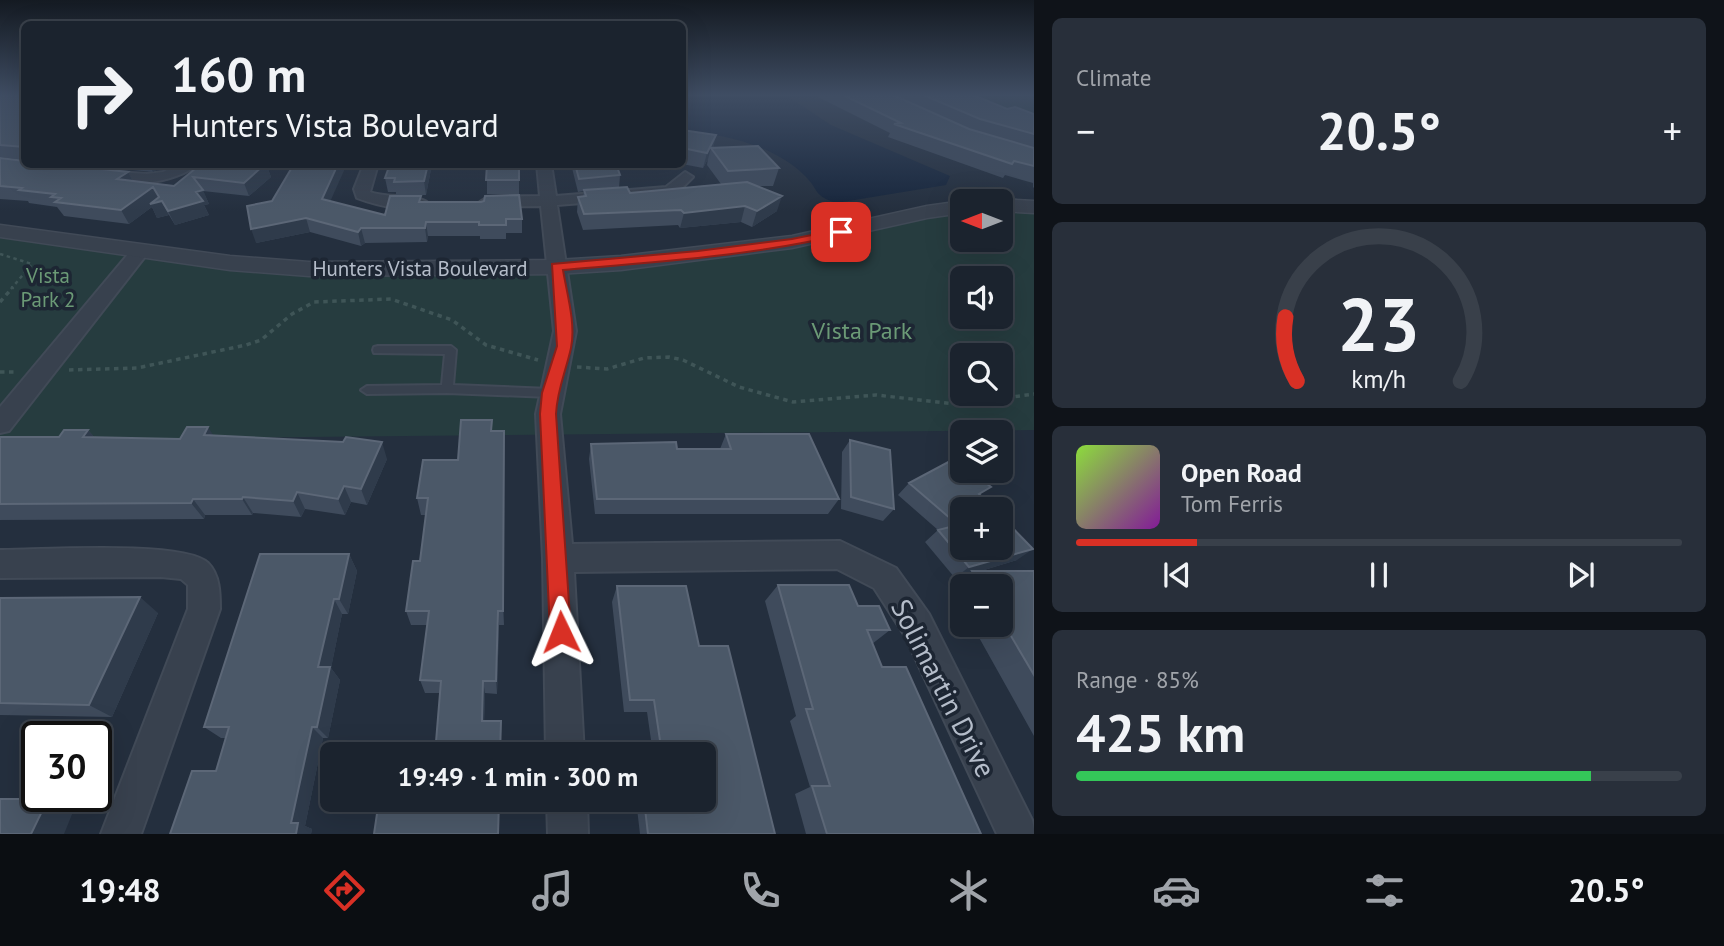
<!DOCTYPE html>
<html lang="en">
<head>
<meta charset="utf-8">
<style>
  body { margin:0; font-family:"PT Sans",sans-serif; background:#282f3a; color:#f1f3f6; height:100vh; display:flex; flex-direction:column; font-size:26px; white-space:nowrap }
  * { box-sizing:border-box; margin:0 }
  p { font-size:23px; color:#a0a4aa }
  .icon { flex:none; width:38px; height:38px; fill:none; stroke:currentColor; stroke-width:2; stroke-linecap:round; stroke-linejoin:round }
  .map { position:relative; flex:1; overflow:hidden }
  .side { display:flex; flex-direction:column; gap:18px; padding:18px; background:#0f1319; width:690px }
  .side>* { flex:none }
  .guide { position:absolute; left:21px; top:21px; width:665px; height:147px; border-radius:10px; box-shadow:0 7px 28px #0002,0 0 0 2px #39404a; background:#1b232e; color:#f1f3f6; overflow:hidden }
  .needle { width:46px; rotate:270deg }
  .fabs { position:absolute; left:950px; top:189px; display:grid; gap:14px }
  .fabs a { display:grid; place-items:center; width:63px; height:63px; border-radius:10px; background:#1b232e; box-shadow:0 7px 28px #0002,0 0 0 2px #39404a; font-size:35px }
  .speed { position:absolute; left:21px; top:721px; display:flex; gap:14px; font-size:35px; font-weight:700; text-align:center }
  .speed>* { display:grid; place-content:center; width:91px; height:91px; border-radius:50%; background:#1b232e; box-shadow:0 7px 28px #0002,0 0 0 2px #39404a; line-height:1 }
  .speed .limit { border:4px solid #111; border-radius:10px; background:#fff; color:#111 }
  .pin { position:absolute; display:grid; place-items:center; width:60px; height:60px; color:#fff; margin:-30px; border-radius:14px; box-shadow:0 4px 10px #0006 }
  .me { position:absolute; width:77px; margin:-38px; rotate:358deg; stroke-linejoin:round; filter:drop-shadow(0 0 5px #0008) }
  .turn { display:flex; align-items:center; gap:24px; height:147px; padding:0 35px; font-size:32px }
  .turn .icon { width:91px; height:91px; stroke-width:2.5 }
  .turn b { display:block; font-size:49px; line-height:60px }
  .big { font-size:52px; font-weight:700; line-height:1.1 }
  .side .widget { flex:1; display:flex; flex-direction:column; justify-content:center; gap:10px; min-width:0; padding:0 24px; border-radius:10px; background:#282f3a }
  .side .dial { align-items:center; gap:0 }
  .dial svg { height:182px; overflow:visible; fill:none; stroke:#39404a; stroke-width:7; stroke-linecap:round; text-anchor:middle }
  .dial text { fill:#f1f3f6; stroke:none }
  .song { display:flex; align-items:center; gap:21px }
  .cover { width:84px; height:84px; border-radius:10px; background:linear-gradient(135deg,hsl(90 70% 55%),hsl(290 70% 35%)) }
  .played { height:7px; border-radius:4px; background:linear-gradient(90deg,#d93025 20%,#39404a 20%) }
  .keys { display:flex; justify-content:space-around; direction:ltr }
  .heat { display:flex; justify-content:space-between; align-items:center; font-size:38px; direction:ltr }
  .charge { height:10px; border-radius:5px; background:linear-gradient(90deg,#34c759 85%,#39404a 0) }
  .trip { position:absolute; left:320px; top:742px; width:396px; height:70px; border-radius:10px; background:#1b232e; box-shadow:0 7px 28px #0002,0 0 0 2px #39404a; font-weight:700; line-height:70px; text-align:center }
  .tab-bar { display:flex; height:112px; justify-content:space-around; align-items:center; background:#0b0e12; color:#a0a4aa }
  .tab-bar .icon { width:49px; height:49px }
  .tab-bar .selected { color:#d93025 }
  .tab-bar b { font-size:32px; color:#f1f3f6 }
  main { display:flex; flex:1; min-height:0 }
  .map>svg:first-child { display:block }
  .green { fill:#263c3f; fill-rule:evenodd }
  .water { fill:#17263c }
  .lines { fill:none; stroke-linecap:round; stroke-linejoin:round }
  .service-casing { stroke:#414a57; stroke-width:4 }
  .minor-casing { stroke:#414a57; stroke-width:4 }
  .tertiary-casing { stroke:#414a57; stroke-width:3 }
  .path-far1 { stroke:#3f5557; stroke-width:2.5; stroke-dasharray:3.5 3.5; stroke-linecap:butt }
  .path { stroke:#3f5557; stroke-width:3.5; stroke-dasharray:4.5 4.5; stroke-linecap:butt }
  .service { fill:#38414e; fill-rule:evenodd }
  .minor { fill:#38414e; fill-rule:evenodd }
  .tertiary { fill:#38414e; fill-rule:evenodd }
  .wall { fill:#3f4b5c }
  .shaded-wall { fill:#2f3b4b }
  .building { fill:#4b5868; stroke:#5c6777; stroke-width:2 }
  .route { fill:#d93025; stroke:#8d1f18; stroke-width:2 }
  .labels { text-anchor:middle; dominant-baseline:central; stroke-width:7; stroke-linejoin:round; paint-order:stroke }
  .far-street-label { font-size:21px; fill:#b4bcc9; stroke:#1d2633 }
  .far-park-label { font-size:21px; fill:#6b9a76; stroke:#1d2633 }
  .park-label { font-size:24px; fill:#6b9a76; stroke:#1d2633 }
  .near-street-label { font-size:28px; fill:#b4bcc9; stroke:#1d2633 }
</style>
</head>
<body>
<main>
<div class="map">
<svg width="1035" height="834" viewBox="0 0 1035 834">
  <rect width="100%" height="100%" fill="#242f3e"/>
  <path class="green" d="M961 94H1034V122Z
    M1001 205 1034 207V430L0 440V231L141 250 400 270 698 255 962 207V240H1001ZM962 278H1001V317H962ZM962 355H1001V394H962Z"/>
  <path class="water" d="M683 94H784L831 125 950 176 946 185 836 203C812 195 820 190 804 175 775 146 723 133 683 132Z"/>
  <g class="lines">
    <g class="service-casing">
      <path id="service" d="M378 346H451L456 350 453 385 550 389 556 393 550 397 447 393 367 394 361 390 367 386 442 385 445 354 374 353 373 350 374 347Z"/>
    </g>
    <g class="minor-casing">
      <path id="minor" d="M179 164H197C179 183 113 192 94 175L101 171 147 174 163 172Z
        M364 164H378L370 192C386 198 418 194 428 203 415 216 373 204 357 198L354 189Z
        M537 164H551L556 196 666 187 685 172 693 177 676 194 670 196 557 205 576 331 560 414 572 544 840 541 896 568 929 614 1032 820 1035 834H997L905 636 874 588 837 569 574 572 584 754H546L543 558 536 414 554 331 541 206 488 207 480 202 488 197 540 196Z
        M141 245 147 246 150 250 147 254 9 431 0 433V407L135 246Z
        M0 550C39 550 184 540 208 563 220 575 220 594 220 609L141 834H101L188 609V585L181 579 161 577 0 578Z
        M547 800H587L588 834H548Z"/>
    </g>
    <g class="tertiary-casing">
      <path id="tertiary" d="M1001 199 1035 201V213L1001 211V201H994Z
        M963 201 962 213 927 218 792 248 621 270 557 274 309 276 230 270 0 237V225L230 256 309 262 557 260 621 256 792 236 927 206Z"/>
    </g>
    <path class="path-far1" d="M0 254 32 264 11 289"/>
    <path class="path" d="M0 302 13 287
      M577 367 607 369 644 358 669 357 683 360 739 387 793 402 876 395 956 404 1035 394
      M69 370 137 368 246 345 261 340 292 314 314 302 391 299 452 320 486 345 538 360
      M0 372H16"/>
    <use href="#service" class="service"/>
    <use href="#minor" class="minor"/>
    <use href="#tertiary" class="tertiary"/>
  </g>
  <path class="wall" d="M0 94H24V160L0 157Z
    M812 94H971L1007 109 1034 114V188L1033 187V183L1005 175 1003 178 888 137 890 133Z
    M682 130 713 148 779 168 773 186H758L777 211 752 227 741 222 680 228 678 225 583 230 577 212 578 197 583 196 584 191 578 192 571 164H616L620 175 619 188 630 193 721 184 707 165 708 159 703 168 682 164Z
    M0 158 128 172 133 181 174 186 201 164H266L271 177 249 196 203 191 209 204 204 205 209 215 175 225 169 215 157 218 152 207 129 224 64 216 57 207 29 203 28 201 0 199Z
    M73 164H165L153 172Z
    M390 164H432L426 195H396V192H388L385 178Z
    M481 164H519V194H487V170H481Z
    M272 201H331L385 215 421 202 522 219V233H506V239H480V236H428L427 242 365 243 361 246 310 232 256 243Z
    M492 420V431L504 477V625H499L497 694 485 693 484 721H501V754L440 693H425L420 680 427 625H411L406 611 420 561 426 515H421L417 498 458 460Z
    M88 430 95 438 180 439 214 436 387 459 367 505 351 502 345 515 305 509 301 517 253 513 252 515H205L204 519 0 520V437H59Z
    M726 434 839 499 828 514H595L589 459 591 444 677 449H720Z
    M850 440 894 509 883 521 841 509 842 452Z
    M909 483 981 496 1017 560 981 571H1034V736L972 625H1001V586H962V607L951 587 967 575 955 578 925 542 938 530 898 495Z
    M349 554 357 571 348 614H342L331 668 340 680 328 738H323L305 826 312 829 311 834H170L216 771 226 738H221L204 727Z
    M778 585 858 606 890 630 872 644 882 667 981 834H806L795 794 810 787 790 721 796 716 765 601Z
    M617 586 699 646 775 834H640L636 800H704V754H632L637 747H652L647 712H624L612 602Z
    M0 598 158 613 112 717 0 715Z"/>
  <path class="shaded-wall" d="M716 135 713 150 711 148 708 159 703 168 707 153Z
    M149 164H165L153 172Z
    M265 164H266L271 177 249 196 244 183Z
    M338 164H347L325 213 322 199Z
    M428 164H432L426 195 424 181Z
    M128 172 135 185 117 179Z
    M153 187 169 215 157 218 152 207 129 224 121 210Z
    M203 190 209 204 204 205 209 215 175 225 168 211 196 192Z
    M782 196 777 211 752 227 757 211Z
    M745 206 741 222 680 228 684 213Z
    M306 218 310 232 256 243 251 229Z
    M426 222 428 236 427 242 425 228Z
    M361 228 365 243 361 246 358 232Z
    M208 427 219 444 204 435Z
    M88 430 103 447 83 437Z
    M504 431V625L503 611Z
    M382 442 387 459 367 505 361 489Z
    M344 486 351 502 345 515 338 499Z
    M297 492 305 509 301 517 293 501Z
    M243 497 253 513 252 515 242 499Z
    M193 499 205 515 204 519 191 503Z
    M1033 549 1017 560 974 573 972 571 967 575 955 578 969 567Z
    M349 554 357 571 348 614 339 599Z
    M140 597 158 613 112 717 89 705Z
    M334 599 342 614 331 668 340 680 328 738 317 727 318 667Z
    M498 611 499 625 497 694 496 681Z
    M483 681 485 693 484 732 482 721Z
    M501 721V754H500Z
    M312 727 323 738 305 826 312 829 311 834H296L291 823Z
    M48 799 75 807 64 834H31Z
    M499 800H500L499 834H498Z"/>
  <path class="building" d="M0 94H24V147L0 145Z
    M841 94H891L969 129 1034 148V166L1014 161 1012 164 894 124 901 123Z
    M921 94H971L1007 109 1015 107 1034 114V134L980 119Z
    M682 130 716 135 707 153 682 148Z
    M758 146 779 168 728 171 711 148Z
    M0 158 24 161V164H58L128 172 117 179 174 186 201 164H265L244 183 193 177 203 190 196 192 203 201 168 211 162 201 150 204 159 197 153 187 121 210 55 202 61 198 51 197 55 194 19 190 22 188 0 186Z
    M294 164H338L322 199 385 215 390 196H421L419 202H481L484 201 485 196 519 195 522 219H506V225H479V222H426L425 228H361L358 232 306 218 251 229 247 206 272 201Z
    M390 164H428L424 181 394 182 395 178H385Z
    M487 164H519V180H486Z
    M575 164H616L620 175 579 179Z
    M747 182 782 196 757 211 745 206 684 213 681 210 584 214 578 197 586 196 584 190 627 187 630 193Z
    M461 420H492L491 431H504L503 611H498L496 681H483L482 721H501L500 754H435L441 681 420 680 429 611H406L413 561H420L428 498H417L423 460H458Z
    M187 427H208L204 435 343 442 346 437 382 442 361 489 344 486 338 499 297 492 293 501 243 497 242 499H193L191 503 0 504V437H59L64 430H88L83 437 180 439Z
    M726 434H809L839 499H597L591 444 676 442 677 449H731Z
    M850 440 890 450 894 509 851 497Z
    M954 459 962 465V471H970L991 487 979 494 995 509H962V548H1001V516L1033 549 969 567 938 530 958 525 909 483Z
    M260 554H349L339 599H334L318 667H330L317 727H312L291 823H298L296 834H170L192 771H216L229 727H204Z
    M972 571H1034V675L1001 619V586H982Z
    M778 585H849L858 606H879L890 630H867L882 667H906L981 834H827L812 786H830L806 709H813Z
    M617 586H686L699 646H728L775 834H648L644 800H704V754H638L637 747H661L654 700H630Z
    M140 597 89 705 0 703V598Z
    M0 799H48L31 834H0Z
    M379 800H499L498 834H374Z"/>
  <linearGradient id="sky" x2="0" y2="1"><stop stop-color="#141a22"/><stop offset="0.45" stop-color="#3f4d63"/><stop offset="1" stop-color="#3f4d63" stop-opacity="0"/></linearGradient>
  <rect width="1035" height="211" fill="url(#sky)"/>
  <path class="route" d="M841 229 847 232 845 234C753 256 657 262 563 270 567 294 576 324 571 348 566 371 557 390 556 414L571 632 568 639 561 642 553 639 550 632 540 414 542 393 557 346 552 264 698 251 792 239Z"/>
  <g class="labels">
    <g class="far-street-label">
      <text x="420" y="268">Hunters Vista Boulevard</text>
    </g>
    <g class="far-park-label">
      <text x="48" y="275">Vista<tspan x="48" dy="24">Park 2</tspan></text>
    </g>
    <g class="park-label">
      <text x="862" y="330">Vista Park</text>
    </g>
    <g class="near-street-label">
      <text transform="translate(944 688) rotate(63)">Solimartin Drive</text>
    </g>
  </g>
</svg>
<div class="fabs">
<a><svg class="needle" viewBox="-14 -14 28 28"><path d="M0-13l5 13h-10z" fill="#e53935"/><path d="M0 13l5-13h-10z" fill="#a0a4aa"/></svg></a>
<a><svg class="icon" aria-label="sound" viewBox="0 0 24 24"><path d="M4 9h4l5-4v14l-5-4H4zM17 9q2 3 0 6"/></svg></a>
<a><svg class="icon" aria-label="search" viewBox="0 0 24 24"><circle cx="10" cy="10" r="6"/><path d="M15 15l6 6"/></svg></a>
<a><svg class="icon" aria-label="layers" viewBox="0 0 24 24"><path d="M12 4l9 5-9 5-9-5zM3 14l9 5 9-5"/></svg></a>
<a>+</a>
<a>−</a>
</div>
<div class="speed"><div class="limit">30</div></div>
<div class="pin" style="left:841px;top:232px;background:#d93025"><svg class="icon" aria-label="arrive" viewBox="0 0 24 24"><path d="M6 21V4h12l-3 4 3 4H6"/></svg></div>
<svg class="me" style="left:561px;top:632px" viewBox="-20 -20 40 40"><path d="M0-17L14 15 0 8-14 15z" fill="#d93025" stroke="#fff" stroke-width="4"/></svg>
<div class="trip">19:49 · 1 min · 300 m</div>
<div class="guide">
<div class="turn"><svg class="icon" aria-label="right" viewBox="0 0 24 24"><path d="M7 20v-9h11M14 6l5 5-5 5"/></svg><div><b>160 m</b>Hunters Vista Boulevard</div></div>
</div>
</div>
<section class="side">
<div class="widget"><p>Climate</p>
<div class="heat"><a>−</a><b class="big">20.5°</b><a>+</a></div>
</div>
<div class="widget dial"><svg viewBox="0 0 100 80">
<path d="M14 69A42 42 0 1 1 86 69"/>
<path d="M14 69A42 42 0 0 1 9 41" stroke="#d93025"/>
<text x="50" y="56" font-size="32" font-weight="700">23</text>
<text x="50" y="72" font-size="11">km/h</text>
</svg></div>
<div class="widget">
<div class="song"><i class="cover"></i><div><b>Open Road</b><p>Tom Ferris</p></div></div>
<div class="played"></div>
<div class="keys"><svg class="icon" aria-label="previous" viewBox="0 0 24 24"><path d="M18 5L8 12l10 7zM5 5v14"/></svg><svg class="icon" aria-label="pause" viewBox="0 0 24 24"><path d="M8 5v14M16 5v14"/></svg><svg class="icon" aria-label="next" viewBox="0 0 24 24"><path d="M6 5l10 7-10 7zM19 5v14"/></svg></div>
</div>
<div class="widget"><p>Range · 85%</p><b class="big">425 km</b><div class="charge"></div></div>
</section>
</main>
<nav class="tab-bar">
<b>19:48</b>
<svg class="icon selected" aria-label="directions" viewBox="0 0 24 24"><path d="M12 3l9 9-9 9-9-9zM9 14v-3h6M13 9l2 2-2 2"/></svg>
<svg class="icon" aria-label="music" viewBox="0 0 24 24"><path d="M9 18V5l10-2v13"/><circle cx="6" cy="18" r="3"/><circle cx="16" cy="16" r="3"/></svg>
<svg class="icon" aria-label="phone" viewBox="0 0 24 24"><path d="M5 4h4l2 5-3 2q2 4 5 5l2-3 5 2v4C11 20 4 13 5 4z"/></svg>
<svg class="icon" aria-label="climate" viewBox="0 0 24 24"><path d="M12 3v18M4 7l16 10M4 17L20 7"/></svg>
<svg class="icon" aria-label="car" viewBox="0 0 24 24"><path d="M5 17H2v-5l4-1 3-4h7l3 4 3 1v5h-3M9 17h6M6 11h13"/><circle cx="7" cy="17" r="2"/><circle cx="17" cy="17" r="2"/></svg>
<svg class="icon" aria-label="filters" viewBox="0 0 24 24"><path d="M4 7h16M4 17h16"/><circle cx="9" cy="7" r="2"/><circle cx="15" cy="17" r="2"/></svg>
<b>20.5°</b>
</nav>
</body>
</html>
